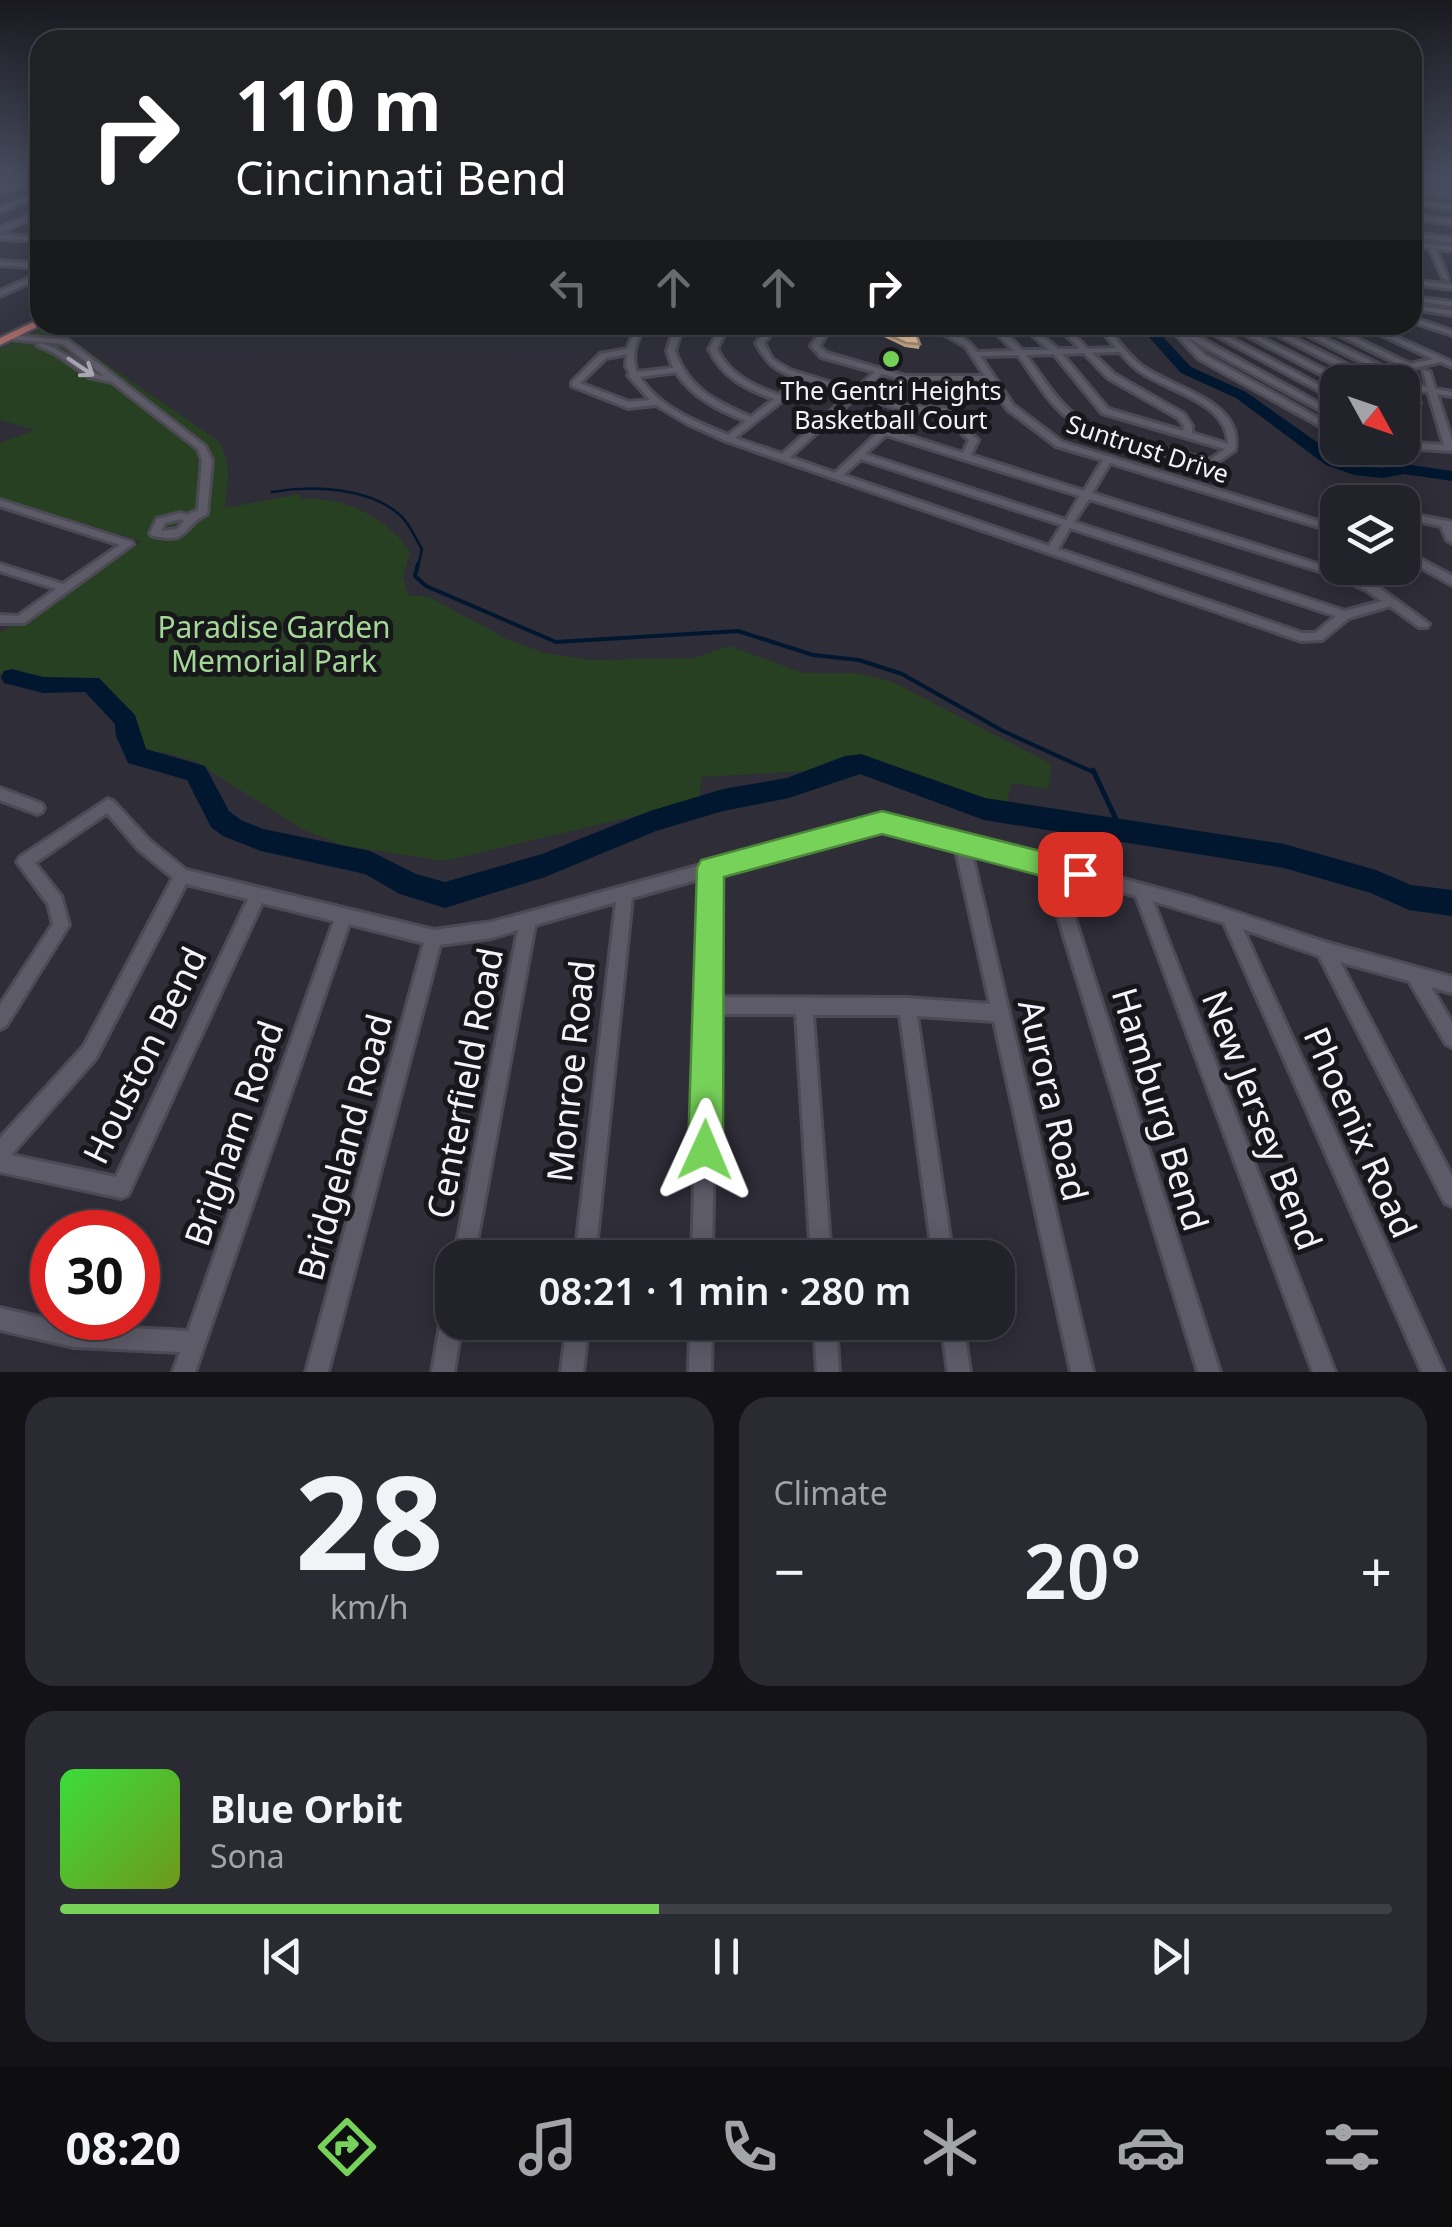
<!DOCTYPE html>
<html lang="en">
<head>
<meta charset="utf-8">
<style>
  body { margin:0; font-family:"Noto Sans",sans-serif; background:#2a2a32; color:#f1f3f6; height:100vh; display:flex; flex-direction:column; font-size:38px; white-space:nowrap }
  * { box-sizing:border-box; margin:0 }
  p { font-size:32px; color:#a2a4a8 }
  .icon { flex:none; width:55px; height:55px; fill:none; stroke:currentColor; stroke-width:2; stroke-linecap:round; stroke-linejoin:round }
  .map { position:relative; height:1372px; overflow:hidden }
  .panel { display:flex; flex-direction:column; gap:25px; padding:25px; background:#131317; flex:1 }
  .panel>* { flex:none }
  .guide { position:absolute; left:30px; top:30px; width:1392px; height:305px; border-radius:30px; box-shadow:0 5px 25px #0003,0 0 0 2px #3f3f47; background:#202124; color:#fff; overflow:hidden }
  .needle { width:65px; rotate:130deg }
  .buttons { position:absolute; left:1320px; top:365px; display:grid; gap:20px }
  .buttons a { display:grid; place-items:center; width:100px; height:100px; border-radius:20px; background:#22222a; box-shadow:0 5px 25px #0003,0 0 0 2px #3f3f47; font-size:50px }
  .speed { position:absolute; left:30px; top:1210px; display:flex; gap:20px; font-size:50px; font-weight:700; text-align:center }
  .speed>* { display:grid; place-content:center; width:130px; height:130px; border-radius:50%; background:#22222a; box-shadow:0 5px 25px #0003,0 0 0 2px #3f3f47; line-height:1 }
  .speed .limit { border:15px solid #d22; background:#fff; color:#111 }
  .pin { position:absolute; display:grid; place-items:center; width:85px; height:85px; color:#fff; margin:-42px; border-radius:20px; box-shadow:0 5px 15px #0006 }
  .me { position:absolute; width:110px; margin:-55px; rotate:1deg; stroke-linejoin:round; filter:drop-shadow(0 0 8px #0008) }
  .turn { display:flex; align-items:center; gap:35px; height:210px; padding:0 40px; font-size:45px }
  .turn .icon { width:130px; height:130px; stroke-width:2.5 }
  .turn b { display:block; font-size:70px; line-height:85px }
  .lanes { display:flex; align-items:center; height:95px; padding:0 40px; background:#0003; justify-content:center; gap:50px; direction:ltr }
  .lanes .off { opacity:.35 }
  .big { font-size:75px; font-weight:600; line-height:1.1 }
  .panel .widget { flex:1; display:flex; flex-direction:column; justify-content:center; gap:15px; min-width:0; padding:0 35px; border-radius:30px; background:#2a2a32 }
  .panel .dial { align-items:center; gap:0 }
  .dial b { font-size:130px; line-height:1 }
  .song { display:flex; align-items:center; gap:30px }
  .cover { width:120px; height:120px; border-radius:15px; background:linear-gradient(135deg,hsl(120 70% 55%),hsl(80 70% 35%)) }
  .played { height:10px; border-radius:5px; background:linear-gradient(90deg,#77d259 45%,#3f3f47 45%) }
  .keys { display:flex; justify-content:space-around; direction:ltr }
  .heat { display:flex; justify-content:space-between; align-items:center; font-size:55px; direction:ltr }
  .panel .tiles { flex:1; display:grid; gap:25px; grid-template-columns:1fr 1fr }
  .widget:last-child { grid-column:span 2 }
  .trip { position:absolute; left:435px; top:1240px; width:580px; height:100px; border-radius:30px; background:#22222a; box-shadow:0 5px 25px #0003,0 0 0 2px #3f3f47; font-weight:600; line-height:100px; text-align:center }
  .menu { display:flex; height:160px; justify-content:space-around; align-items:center; background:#0e0e11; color:#a2a4a8 }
  .menu .icon { width:70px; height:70px }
  .menu .active { color:#77d259 }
  .menu b { font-size:45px; color:#f1f3f6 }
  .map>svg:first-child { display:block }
  .green { fill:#284022 }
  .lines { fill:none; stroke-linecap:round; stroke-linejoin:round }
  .stream-far2 { stroke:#00172f; stroke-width:2.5 }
  .stream-far1 { stroke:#00172f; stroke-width:4 }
  .stream { stroke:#00172f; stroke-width:5 }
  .river { fill:#00172f; fill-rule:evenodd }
  .minor-casing { stroke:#4c4a54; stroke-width:6 }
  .major-casing { stroke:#4c4a54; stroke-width:5 }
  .minor { fill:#5d5b68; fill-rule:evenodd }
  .major { fill:#b26c69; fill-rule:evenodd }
  .wall { fill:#d7b48e }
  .building { fill:#fad1a5; stroke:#af9274; stroke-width:2.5 }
  .oneway { stroke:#a8a7b2 }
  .route { fill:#77d259; stroke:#4d883a; stroke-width:2.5 }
  .poi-dot { fill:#77d259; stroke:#17161b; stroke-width:4 }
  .labels { text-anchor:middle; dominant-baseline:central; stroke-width:10; stroke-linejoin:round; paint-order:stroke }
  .far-poi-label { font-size:25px; fill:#f4f3fb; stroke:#17161b }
  .far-street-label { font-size:25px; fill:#f4f3fb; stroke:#17161b }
  .park-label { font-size:30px; fill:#a4d796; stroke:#17161b }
  .near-street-label { font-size:35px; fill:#f4f3fb; stroke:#17161b }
</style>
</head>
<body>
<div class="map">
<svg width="1452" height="1372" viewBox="0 0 1452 1372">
  <rect width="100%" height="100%" fill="#2e2d38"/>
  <path class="green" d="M50 325 218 441C233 462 227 483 225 508L300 494 301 499C344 497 386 516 410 552L403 577 408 595 429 597 509 640 545 653 590 660 694 658 730 646 803 673H854L891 681 1051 764 1048 789 1012 783 1006 805 910 782 866 757 847 756 808 771 702 777 699 801 444 861 341 845 304 830 194 761 160 751 146 761 132 748 127 721 91 684 43 685 0 673V633L141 541 0 498V443L35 430 0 420V349Z"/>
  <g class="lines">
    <path class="stream-far2" d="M272 492C311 485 370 487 401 516 410 524 415 538 422 549L418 566"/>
    <path class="stream-far1" d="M418 564 415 576 426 586 556 642 738 631 813 655 859 660 902 674 1003 731 1095 773"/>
    <path class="stream" d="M1093 770 1122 832"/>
    <path class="river" d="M1138 325H1152L1191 367 1246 392 1338 457 1357 465 1382 468 1404 464 1452 471V481L1404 474 1382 478 1354 475 1326 465 1236 398 1181 373Z
      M12 669 43 677 99 678 135 715 146 749 205 766 229 811 241 820 263 829 370 851 416 874 445 882 542 854 650 811 723 789 787 778 845 756 861 754 985 798 1284 844 1376 870 1411 885 1452 890V916L1409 910 1371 893 1284 868 984 820 860 774 789 798 723 811 656 831 545 877 445 908 400 894 365 874 261 851 223 836 211 827 187 780 128 763 116 736 115 724 85 692 43 693 4 683 1 677 4 671Z"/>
    <g class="minor-casing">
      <path id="minor" d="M32 177H40L0 193V189Z
        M1412 178 1452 182V186L1412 182Z
        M1412 189 1452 193V197L1412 193Z
        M40 191V195L0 212V208Z
        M1412 199 1452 206V210L1412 203Z
        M40 211V215L0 232V228Z
        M1412 215 1452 220V224L1412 219Z
        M1412 233 1452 238V242L1412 237Z
        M0 235 40 237V241L0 239Z
        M1412 242 1452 247V251L1436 249 1448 279 1443 278 1429 248 1412 246Z
        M1412 255 1415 257 1421 276 1416 275 1412 267Z
        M0 261 40 264V268L0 265Z
        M40 273V278L0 296V291Z
        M1412 280 1452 285V289L1412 284Z
        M1420 298 1452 302V306L1418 301V299Z
        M1412 305 1452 311V315L1412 309Z
        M1412 317 1452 331V335L1412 322Z
        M637 325H645C637 340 630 355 637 372L673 368 667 351 675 325H683L675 351C688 389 716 402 751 417L774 399C746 389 722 377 709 349L721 325H729L717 349C729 375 753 386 779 395L800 379C776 371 768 365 756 343L770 325H778L764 343 772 359 790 370 855 390 875 372 821 357 811 346 825 325H833L819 346 827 353 905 376H985L966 347 928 325C945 325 968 338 977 352L1014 351 998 335 983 325C1000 325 1012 339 1022 350H1049L1021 325H1029L1058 349H1080L1056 325H1064L1088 349 1116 348 1097 325H1105C1117 339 1127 355 1142 366 1173 389 1244 401 1235 450L1212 466C1165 454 1096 445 1060 411 1043 395 1032 374 1018 355L980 356 1013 405 1062 442 1338 527V533L1110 463 1092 493 1343 572 1374 584 1429 624 1427 627H1419L1390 606 1349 618 1322 640 1301 641 726 441 688 424 656 405 628 408 572 386V382L600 354 627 349ZM1120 352C1127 361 1134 368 1144 374 1172 392 1228 403 1228 444L1192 433V426L1184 414 1114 374 1092 353ZM1084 353 1108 378 1178 418 1184 426 1183 431 1108 409 1062 354ZM627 354 626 366 630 373 628 375 650 400 629 402 580 383 606 358ZM1054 354 1102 413 1225 449 1210 460C1165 448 1107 442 1070 411 1052 395 1040 374 1026 355ZM676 372C693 398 719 410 746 421L728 435C696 422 658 407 640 377ZM882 374 905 380H988L1007 409 1056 446 1103 460 1084 491 971 455 978 440 945 408 909 406 862 392ZM807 381 850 394 782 454 735 438ZM857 396 902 410 835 473 790 457ZM910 412H940L969 440 963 453 891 430ZM886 435 1080 496 1066 520 865 454ZM861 459 1062 525 1049 546 843 475ZM1089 499 1335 576 1366 590 1382 601 1345 611 1074 522ZM1070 528 1336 616 1315 633H1302L1058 549Z
        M1167 325H1175L1185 335 1191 333 1338 414V420L1188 338 1205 355 1338 429V436L1199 359Z
        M1197 325H1206L1338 395V401Z
        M1227 325H1237L1342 379 1357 376 1258 325H1268L1273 328 1304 325 1302 327 1388 369 1402 366 1319 325H1329L1410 364 1433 359 1360 325C1368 325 1374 328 1381 328 1391 328 1400 325 1410 325L1385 332 1452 362V367L1440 362 1371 378 1367 380 1338 383ZM1294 328 1379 371 1366 374 1280 331Z
        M7 335 68 340 205 446 212 460 207 514C182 525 190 546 151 535L150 533 157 519 181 513 187 515 198 510 202 460 198 449 112 382 89 377 56 354 37 345 41 343C65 350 81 369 105 377L63 344 10 339 6 337ZM180 519 184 521 177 529 161 531 165 523Z
        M1423 370 1430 372 1435 389 1452 392V396L1437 394 1452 440V451L1401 448 1402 442 1444 445 1428 392 1402 388V383L1427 387Z
        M1402 394 1419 401 1420 403 1416 406 1402 399Z
        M0 500 132 542 133 544 24 623H0V615L18 616 56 589 0 571V564L63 584 120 545 0 506Z
        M1402 512 1452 522V543L1447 540 1441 526 1402 518Z
        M1402 549 1452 576V585L1402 557Z
        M0 788 42 804 44 808 42 812 37 814 0 800Z
        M108 799 113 801 149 840 186 870 434 930 492 922 869 819 896 817 1193 898 1325 942 1452 977V993L1431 987 1452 1022V1047L1446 1044 1409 981 1340 962 1452 1176V1206L1445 1203 1319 956 1243 929 1444 1372H1422L1224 923 1153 901 1335 1372H1313L1136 896 1061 875 1220 1372H1198L1044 871 971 850 1093 1372H1071L994 1021 917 1016 953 1258H933L900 1015H813L831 1258H811L796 1014H716L712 1258H692L703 878 632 898 595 1258H575L616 902 535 925 474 1258H454L518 930 492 938 440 945 328 1372H306L424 943 349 924 195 1372H173L180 1352 74 1347 0 1330V1308L74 1325 188 1331 334 921 262 903 128 1195 121 1198 0 1172V1138L84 1046 173 878 139 850 107 813 35 863 61 896 69 925 6 1026 0 1029V1005L53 924 48 904 17 862 20 857ZM896 829 955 846 990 1004 907 998 717 997 718 874 869 831ZM186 884 248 899 116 1177 11 1155 96 1058Z
        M452 1309V1322H462L454 1372H432L441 1320 444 1312Z
        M567 1322H589L583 1372H561Z
        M690 1322H712L711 1372H689Z
        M814 1322H836L839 1372H817Z
        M941 1322H963L970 1372H948Z"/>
    </g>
    <g class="major-casing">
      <path id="major" d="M40 319 41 325 0 345V338Z"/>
    </g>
    <use href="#minor" class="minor"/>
    <use href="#major" class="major"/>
  </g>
  <path class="wall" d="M884 333 920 344 919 349 905 347 884 337Z"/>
  <path class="building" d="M901 326 916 333 920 344 906 343 884 333Z"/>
  <defs><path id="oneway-shaft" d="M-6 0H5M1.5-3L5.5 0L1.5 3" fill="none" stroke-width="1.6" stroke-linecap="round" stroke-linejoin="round" transform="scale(2.5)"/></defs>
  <use class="oneway" href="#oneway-shaft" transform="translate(81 367) rotate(34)"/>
  <linearGradient id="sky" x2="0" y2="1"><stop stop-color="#19191f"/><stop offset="0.48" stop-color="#464c5e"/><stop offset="1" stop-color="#464c5e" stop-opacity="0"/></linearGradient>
  <rect width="1452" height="369" fill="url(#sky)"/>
  <path class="route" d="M882 811 1080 861 1090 865 1094 874 1090 882 1080 886 882 834 724 877 723 1150 718 1162 705 1167 693 1162 688 1150 697 868 701 860Z"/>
  <circle class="poi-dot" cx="891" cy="359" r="10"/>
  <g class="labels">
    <g class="far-poi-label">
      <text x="891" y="390">The Gentri Heights<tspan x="891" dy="29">Basketball Court</tspan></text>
    </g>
    <g class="far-street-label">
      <text transform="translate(1148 448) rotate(18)">Suntrust Drive</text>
    </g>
    <g class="park-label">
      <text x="274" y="626">Paradise Garden<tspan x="274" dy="34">Memorial Park</tspan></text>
    </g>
    <g class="near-street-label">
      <text transform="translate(144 1055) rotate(-64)">Houston Bend</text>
      <text transform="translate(570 1071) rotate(-84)">Monroe Road</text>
      <text transform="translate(464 1083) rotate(-79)">Centerfield Road</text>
      <text transform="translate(1054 1100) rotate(77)">Aurora Road</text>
      <text transform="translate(1161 1109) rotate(73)">Hamburg Bend</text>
      <text transform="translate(1263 1120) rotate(69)">New Jersey Bend</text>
      <text transform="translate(1361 1132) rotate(66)">Phoenix Road</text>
      <text transform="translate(233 1133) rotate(-71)">Brigham Road</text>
      <text transform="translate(344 1147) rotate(-75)">Bridgeland Road</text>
    </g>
  </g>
</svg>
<div class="buttons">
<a><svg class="needle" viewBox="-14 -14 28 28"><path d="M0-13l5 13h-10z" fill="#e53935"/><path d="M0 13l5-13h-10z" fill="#a2a4a8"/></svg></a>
<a><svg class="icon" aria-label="layers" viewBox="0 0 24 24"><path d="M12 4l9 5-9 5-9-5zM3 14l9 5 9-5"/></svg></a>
</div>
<div class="speed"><div class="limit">30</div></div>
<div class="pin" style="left:1080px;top:874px;background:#d93025"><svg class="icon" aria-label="arrive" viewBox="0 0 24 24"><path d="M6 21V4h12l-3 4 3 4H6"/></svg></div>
<svg class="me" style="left:705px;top:1150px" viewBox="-20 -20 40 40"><path d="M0-17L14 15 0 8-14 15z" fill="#77d259" stroke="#fff" stroke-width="4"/></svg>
<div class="trip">08:21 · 1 min · 280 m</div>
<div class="guide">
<div class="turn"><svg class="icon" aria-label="right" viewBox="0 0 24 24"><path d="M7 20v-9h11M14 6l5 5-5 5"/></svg><div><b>110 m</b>Cincinnati Bend</div></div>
<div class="lanes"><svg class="icon off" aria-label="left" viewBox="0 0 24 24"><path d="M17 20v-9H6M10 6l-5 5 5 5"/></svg><svg class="icon off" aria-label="ahead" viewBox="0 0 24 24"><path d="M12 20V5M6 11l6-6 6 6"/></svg><svg class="icon off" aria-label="ahead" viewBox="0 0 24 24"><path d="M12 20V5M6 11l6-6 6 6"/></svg><svg class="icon" aria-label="right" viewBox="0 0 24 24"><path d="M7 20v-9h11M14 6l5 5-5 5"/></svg></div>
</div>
</div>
<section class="panel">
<div class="tiles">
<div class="widget dial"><b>28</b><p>km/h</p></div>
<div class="widget"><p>Climate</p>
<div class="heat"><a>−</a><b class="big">20°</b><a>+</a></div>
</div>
<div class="widget">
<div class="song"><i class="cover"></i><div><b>Blue Orbit</b><p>Sona</p></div></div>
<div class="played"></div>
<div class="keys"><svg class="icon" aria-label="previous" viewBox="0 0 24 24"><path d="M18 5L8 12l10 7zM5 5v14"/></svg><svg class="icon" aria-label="pause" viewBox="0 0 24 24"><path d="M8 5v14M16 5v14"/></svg><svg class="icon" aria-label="next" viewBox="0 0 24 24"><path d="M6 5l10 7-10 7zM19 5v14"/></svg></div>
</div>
</div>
</section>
<nav class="menu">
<b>08:20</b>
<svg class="icon active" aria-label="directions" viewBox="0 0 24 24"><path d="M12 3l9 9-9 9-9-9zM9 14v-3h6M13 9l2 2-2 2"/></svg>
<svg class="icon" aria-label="music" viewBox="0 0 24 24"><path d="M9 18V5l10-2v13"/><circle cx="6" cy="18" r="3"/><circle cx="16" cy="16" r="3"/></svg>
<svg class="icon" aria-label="phone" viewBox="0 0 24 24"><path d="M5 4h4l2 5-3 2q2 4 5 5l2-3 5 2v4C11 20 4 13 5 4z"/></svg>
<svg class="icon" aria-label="climate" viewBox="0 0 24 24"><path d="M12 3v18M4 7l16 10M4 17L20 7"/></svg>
<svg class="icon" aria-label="car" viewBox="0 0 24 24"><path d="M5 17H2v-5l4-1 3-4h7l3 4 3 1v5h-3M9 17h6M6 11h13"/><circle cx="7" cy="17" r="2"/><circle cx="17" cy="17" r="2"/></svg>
<svg class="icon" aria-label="filters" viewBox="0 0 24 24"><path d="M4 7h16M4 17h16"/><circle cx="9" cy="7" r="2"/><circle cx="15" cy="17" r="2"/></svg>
</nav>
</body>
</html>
